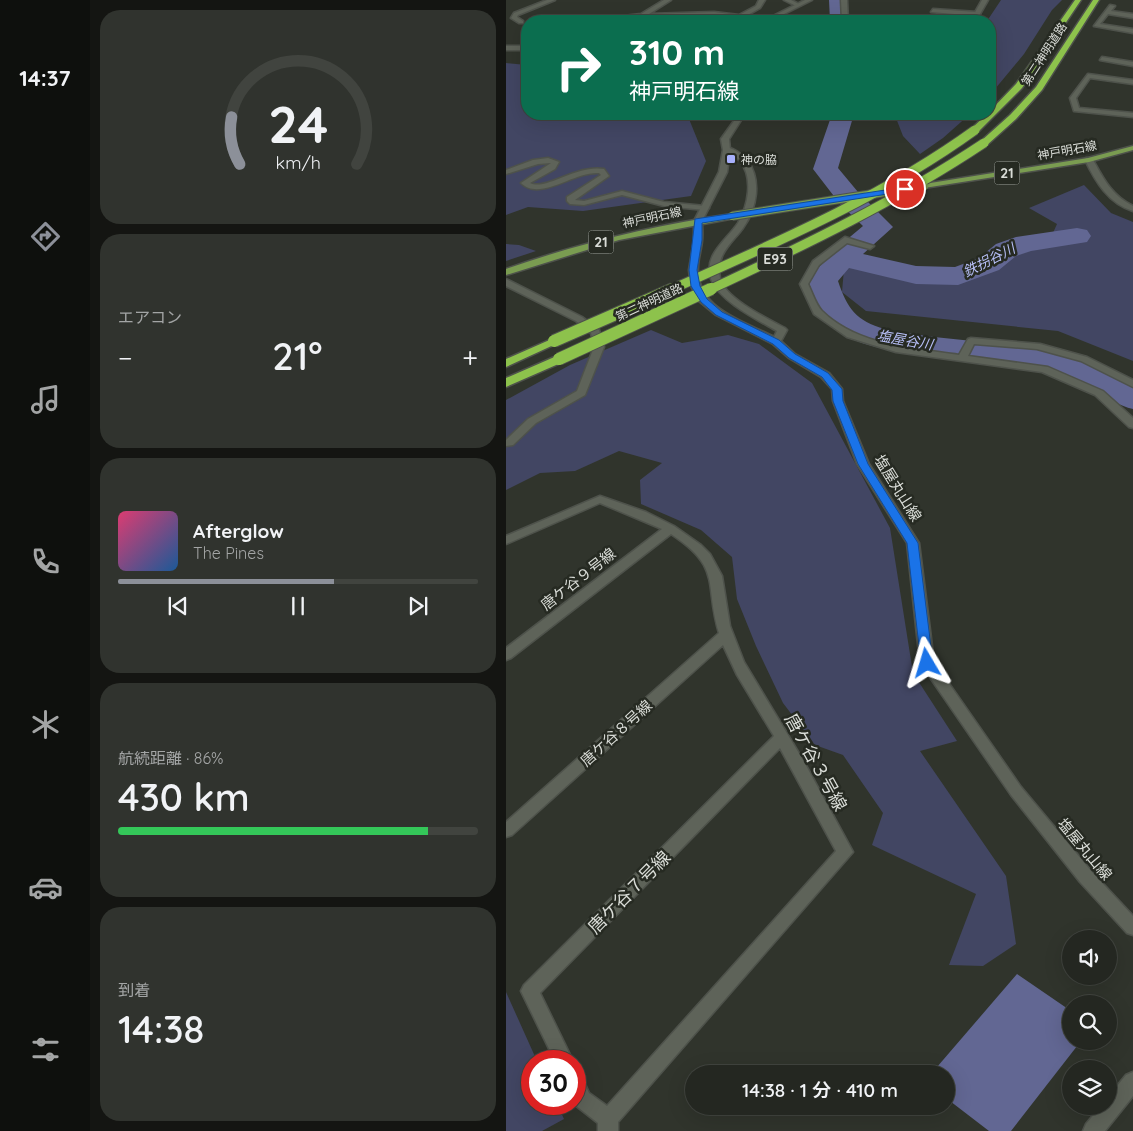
<!DOCTYPE html>
<html lang="ja">
<head>
<meta charset="utf-8">
<style>
  body { margin:0; font-family:Quicksand,"Noto Sans JP",sans-serif; background:#30332e; color:#f1f3f6; height:100vh; display:flex; flex-direction:column; font-size:19px; white-space:nowrap }
  * { box-sizing:border-box; margin:0 }
  p { font-size:16px; color:#a3a5a5 }
  .icon { flex:none; width:28px; height:28px; fill:none; stroke:currentColor; stroke-width:2; stroke-linecap:round; stroke-linejoin:round }
  .map { position:relative; flex:1; overflow:hidden }
  .details { display:flex; flex-direction:column; gap:10px; padding:10px; background:#141512; width:416px }
  .details>* { flex:none }
  .hud { position:absolute; left:15px; top:15px; width:475px; height:105px; border-radius:20px; box-shadow:0 5px 20px #0002,0 0 0 1px #41443f; background:#0b6e4f; color:#fff; overflow:hidden }
  .tools { position:absolute; left:556px; top:930px; display:grid; gap:10px }
  .tools a { display:grid; place-items:center; width:55px; height:55px; border-radius:50%; background:#242721; box-shadow:0 5px 20px #0002,0 0 0 1px #41443f; font-size:25px }
  .speed { position:absolute; left:15px; top:1050px; display:flex; gap:10px; font-size:25px; font-weight:700; text-align:center }
  .speed>* { display:grid; place-content:center; width:65px; height:65px; border-radius:50%; background:#242721; box-shadow:0 5px 20px #0002,0 0 0 1px #41443f; line-height:1 }
  .speed .limit { border:8px solid #d22; background:#fff; color:#111 }
  .pin { position:absolute; display:grid; place-items:center; width:42px; height:42px; color:#fff; margin:-21px; border:2px solid #fff; border-radius:50%; box-shadow:0 1px 5px #0007 }
  .me { position:absolute; width:55px; margin:-28px; rotate:353deg; stroke-linejoin:round; filter:drop-shadow(0 0 4px #0008) }
  .turn { display:flex; align-items:center; gap:18px; height:105px; padding:0 25px; font-size:22px }
  .turn .icon { width:65px; height:65px; stroke-width:2.5 }
  .turn b { display:block; font-size:35px; line-height:42px }
  .big { font-size:38px; font-weight:600; line-height:1.1 }
  .details .widget { flex:1; display:flex; flex-direction:column; justify-content:center; gap:8px; min-width:0; padding:0 18px; border-radius:20px; background:#30332e }
  .details .dial { align-items:center; gap:0 }
  .dial svg { height:130px; overflow:visible; fill:none; stroke:#41443f; stroke-width:7; stroke-linecap:round; text-anchor:middle }
  .dial text { fill:#f1f3f6; stroke:none }
  .song { display:flex; align-items:center; gap:15px }
  .cover { width:60px; height:60px; border-radius:8px; background:linear-gradient(135deg,hsl(340 70% 55%),hsl(210 70% 35%)) }
  .played { height:5px; border-radius:2px; background:linear-gradient(90deg,#8c9099 60%,#41443f 60%) }
  .keys { display:flex; justify-content:space-around; direction:ltr }
  .heat { display:flex; justify-content:space-between; align-items:center; font-size:28px; direction:ltr }
  .charge { height:8px; border-radius:4px; background:linear-gradient(90deg,#34c759 86%,#41443f 0) }
  .trip { position:absolute; left:179px; top:1065px; width:270px; height:50px; border-radius:25px; background:#242721; box-shadow:0 5px 20px #0002,0 0 0 1px #41443f; font-weight:600; line-height:50px; text-align:center }
  main { display:flex; flex:1; min-height:0 }
  .dock { display:flex; flex-direction:column; width:90px; justify-content:space-around; align-items:center; background:#0e100d; color:#a3a5a5 }
  .dock .icon { width:35px; height:35px }
  .dock .selected { color:#8c9099 }
  .dock b { font-size:22px; color:#f1f3f6 }
  .map>svg:first-child { display:block }
  .green { fill:#424663 }
  .water { fill:#626793 }
  .lines { fill:none; stroke-linecap:round; stroke-linejoin:round }
  .river { fill:#626793; fill-rule:evenodd }
  .street-casing { stroke:#4e524b; stroke-width:3 }
  .secondary-casing { stroke:#4e524b; stroke-width:3 }
  .primary-casing { stroke:#4e524b; stroke-width:3 }
  .highway-casing { stroke:#4e524b; stroke-width:3 }
  .street { fill:#5e6359; fill-rule:evenodd }
  .secondary { fill:#5e6359; fill-rule:evenodd }
  .primary { fill:#7a9c51; fill-rule:evenodd }
  .highway { fill:#8dc24c; fill-rule:evenodd }
  .primary-bridge-casing { stroke:#4e524b; stroke-width:10; stroke-linecap:butt }
  .highway-bridge-far1-casing { stroke:#4e524b; stroke-width:11; stroke-linecap:butt }
  .highway-bridge-casing { stroke:#4e524b; stroke-width:14; stroke-linecap:butt }
  .primary-bridge { stroke:#7a9c51; stroke-width:8 }
  .highway-bridge-far1 { stroke:#8dc24c; stroke-width:9 }
  .highway-bridge { stroke:#8dc24c; stroke-width:12 }
  .route { fill:#1a73e8; stroke:#114b97 }
  .poi-dot { fill:#a7b0fc; stroke:#262a22; stroke-width:2 }
  .labels { text-anchor:middle; dominant-baseline:central; stroke-width:5; stroke-linejoin:round; paint-order:stroke }
  .far-street-label { font-size:12px; fill:#d9dcd7; stroke:#262a22 }
  .far-poi-label { font-size:12px; fill:#d9dcd7; stroke:#262a22; text-anchor:start }
  .shield { fill:#262a22; stroke:#a3a7a1; stroke-width:1 }
  .shield-label { font-size:14px; font-weight:bold; fill:#d9dcd7 }
  .far-water-label { font-size:14px; font-style:italic; fill:#b7bff7; stroke:#262a22 }
  .street-label { font-size:15px; fill:#d9dcd7; stroke:#262a22 }
  .near-street-label { font-size:18px; fill:#d9dcd7; stroke:#262a22 }
</style>
</head>
<body>
<main>
<nav class="dock">
<b>14:37</b>
<svg class="icon selected" aria-label="directions" viewBox="0 0 24 24"><path d="M12 3l9 9-9 9-9-9zM9 14v-3h6M13 9l2 2-2 2"/></svg>
<svg class="icon" aria-label="music" viewBox="0 0 24 24"><path d="M9 18V5l10-2v13"/><circle cx="6" cy="18" r="3"/><circle cx="16" cy="16" r="3"/></svg>
<svg class="icon" aria-label="phone" viewBox="0 0 24 24"><path d="M5 4h4l2 5-3 2q2 4 5 5l2-3 5 2v4C11 20 4 13 5 4z"/></svg>
<svg class="icon" aria-label="climate" viewBox="0 0 24 24"><path d="M12 3v18M4 7l16 10M4 17L20 7"/></svg>
<svg class="icon" aria-label="car" viewBox="0 0 24 24"><path d="M5 17H2v-5l4-1 3-4h7l3 4 3 1v5h-3M9 17h6M6 11h13"/><circle cx="7" cy="17" r="2"/><circle cx="17" cy="17" r="2"/></svg>
<svg class="icon" aria-label="filters" viewBox="0 0 24 24"><path d="M4 7h16M4 17h16"/><circle cx="9" cy="7" r="2"/><circle cx="15" cy="17" r="2"/></svg>
</nav>
<section class="details">
<div class="widget dial"><svg viewBox="0 0 100 80">
<path d="M14 69A42 42 0 1 1 86 69"/>
<path d="M14 69A42 42 0 0 1 9 40" stroke="#8c9099"/>
<text x="50" y="56" font-size="32" font-weight="700">24</text>
<text x="50" y="72" font-size="11">km/h</text>
</svg></div>
<div class="widget"><p>エアコン</p>
<div class="heat"><a>−</a><b class="big">21°</b><a>+</a></div>
</div>
<div class="widget">
<div class="song"><i class="cover"></i><div><b>Afterglow</b><p>The Pines</p></div></div>
<div class="played"></div>
<div class="keys"><svg class="icon" aria-label="previous" viewBox="0 0 24 24"><path d="M18 5L8 12l10 7zM5 5v14"/></svg><svg class="icon" aria-label="pause" viewBox="0 0 24 24"><path d="M8 5v14M16 5v14"/></svg><svg class="icon" aria-label="next" viewBox="0 0 24 24"><path d="M6 5l10 7-10 7zM19 5v14"/></svg></div>
</div>
<div class="widget"><p>航続距離 · 86%</p><b class="big">430 km</b><div class="charge"></div></div>
<div class="widget"><p>到着</p><b class="big">14:38</b></div>
</section>
<div class="map">
<svg width="627" height="1131" viewBox="0 0 627 1131">
  <rect width="100%" height="100%" fill="#30342c"/>
  <path class="green" d="M495 0H556L546 10 518 54 484 95V21H481Z
    M0 63 21 65V114H181L200 161 185 196 77 211 22 207 0 215Z
    M380 114H464L437 138 414 154 397 136 390 118Z
    M578 185 605 213 627 222V361L552 331 360 311 336 292 338 269 353 257 394 266 437 270 514 254 542 244 551 224 523 208Z
    M0 244 13 245 30 251 0 261Z
    M145 330 176 343 222 335 253 344 306 383 384 528 407 673 451 741 414 751 500 876 510 944 477 966 443 965 470 894 366 845 377 813 337 755 309 745 277 703 250 646 231 599 226 557 195 530 135 504 134 480 156 463 113 451 69 471 34 473 0 490V400L64 365Z
    M0 992 31 1061H26V1104H51L58 1119 36 1131H0Z"/>
  <path class="water" d="M511 974 565 1011V1041H575L505 1131H483L440 1098V1074H425Z"/>
  <g class="lines">
    <path class="river" d="M323 0H341L342 21H324Z
      M326 114H348L332 168 352 192 387 227 357 254 410 266 449 267 473 258 490 244 510 237 571 228 581 230 585 236 581 242 525 251 510 256 493 270 452 285 410 284 343 268 332 281C341 308 350 321 379 329 461 347 553 336 627 384V409C613 406 605 399 593 392 578 383 561 376 544 372 492 358 366 361 329 329 315 317 308 298 302 280L326 252 357 226 334 204 307 169Z"/>
    <g class="street-casing">
      <path id="street" d="M41 0H49L12 15 11 17 17 21V23H13L5 18 8 13Z
        M158 0H165L143 14 208 12 233 15 250 6 253 0H259L254 8 240 16 265 20 258 21 208 16 74 21 135 14Z
        M278 0H285L295 5 290 6Z
        M335 0H341L342 21H336Z
        M604 5 609 6 605 11 627 14V18L602 14 594 24 627 29V33L588 26Z
        M427 9 471 12 474 14 471 16 425 12Z
        M401 16 438 18 441 20 398 21V18Z
        M0 46H21V50H0Z
        M596 57 627 62V66L594 60Z
        M582 74 627 80V84L584 78 570 98 573 108 627 113V117L568 111 564 98Z
        M218 147C226 147 236 154 241 160 256 180 251 208 237 228 225 244 209 255 214 278 218 298 262 319 279 328L281 330 275 341 289 354 323 373 336 389 337 401 363 464 413 543 428 662 515 787 586 872 627 916V935L621 933 574 882 505 795 414 663 401 543 351 464 327 401 326 389 315 377 283 358 267 344 210 315 193 301 185 286 183 270 188 240V221L192 219 196 221C196 227 197 234 196 241 195 251 191 262 192 272 194 310 239 322 268 337L271 331C252 320 213 301 205 279 197 255 220 241 232 223 242 206 248 178 234 161 230 156 224 154 218 151Z
        M42 158 53 162 49 169 24 183C40 191 71 164 98 169L103 176 69 200 78 201 116 191 158 202 199 206 203 208 199 210 158 206 116 195 78 205 64 204 61 201V197L95 175 93 173C68 171 34 202 15 183L45 163 32 164 0 174V170L27 160Z
        M339 237 368 246 364 249 341 243 313 265 302 284C306 292 310 305 316 311 352 346 407 348 453 355L462 339 465 338 534 344 581 357 627 380V387L575 361 531 349 468 344 462 356 542 367 597 391 627 418V428L623 427 589 395 536 372 390 352 341 337 308 314 294 284 307 261Z
        M0 279 76 317 93 330 98 347 79 395 30 423 7 445 0 446V440L22 419 71 391 88 347 85 333 70 321 0 286Z
        M94 496 140 512 168 526 195 545 204 554 216 576 224 626 238 662 297 760 347 852 112 1122V1131H92V1123L69 1105V1075L76 1078 83 1093 101 1106 330 851 274 748 34 993 67 1061H49L15 991 18 985 268 736 231 675 217 645 6 835 0 837V822L213 633C198 584 217 568 165 534L5 658 0 660V648L156 529 94 503 0 544V536Z
        M627 1072V1096L599 1131H577L580 1124 595 1106H602V1097L620 1075Z"/>
    </g>
    <g class="secondary-casing">
      <path id="secondary" d="M299 0H306L264 21H257Z
        M476 0H482L470 21H464Z
        M233 114H239L223 139 224 150 221 172 196 221 189 223 188 221 213 172 217 150 215 139Z
        M580 158H586C597 178 605 195 627 206V211C602 203 590 182 579 160Z"/>
    </g>
    <g class="primary-casing">
      <path id="primary" d="M627 146V150L583 162 418 188 414 186 418 184 582 158Z
        M226 214 230 216 229 218 113 240 0 275V269C74 243 149 225 226 214Z"/>
    </g>
    <g class="highway-casing">
      <path id="highway" d="M569 0H575L516 88 472 132H466V128L481 114H484V111L510 84Z
        M587 0H593L536 90 510 119 481 145H475V141L504 115 530 87Z
        M48 338 52 339 54 341 52 343 0 367V359Z
        M53 355 59 359 57 362 0 387V378Z"/>
    </g>
    <use href="#street" class="street"/>
    <use href="#secondary" class="secondary"/>
    <use href="#primary" class="primary"/>
    <use href="#highway" class="highway"/>
    <g class="primary-bridge-casing">
      <path id="primary-bridge" d="M226 216 418 186"/>
    </g>
    <g class="highway-bridge-far1-casing">
      <path id="highway-bridge-far1" d="M164 290C269 243 375 198 469 130
        M203 290C297 246 391 201 478 143"/>
    </g>
    <g class="highway-bridge-casing">
      <path id="highway-bridge" d="M48 341 167 289
        M53 359 205 289"/>
    </g>
    <use href="#primary-bridge" class="primary-bridge"/>
    <use href="#highway-bridge-far1" class="highway-bridge-far1"/>
    <use href="#highway-bridge" class="highway-bridge"/>
  </g>
  <path class="route" d="M399 187 402 189 401 191 196 223V240L191 270 194 286 201 299 216 312 273 340 289 354 322 373 336 389 337 401 362 464 412 543 427 663 421 667 415 663 401 543 352 464 327 401 326 390 316 377 283 358 267 344 210 315 195 302 185 286 183 270 189 219Z"/>
  <rect class="poi-dot" x="220" y="154" width="10" height="10" rx="2.5"/>
  <g class="labels">
    <g class="far-street-label">
      <text transform="translate(538 54) rotate(-57)">第二神明道路</text>
      <text transform="translate(561 150) rotate(-10)">神戸明石線</text>
      <text transform="translate(146 217) rotate(-12)">神戸明石線</text>
      <text transform="translate(143 302) rotate(-25)">第二神明道路</text>
    </g>
    <g class="far-poi-label">
      <text x="235" y="159">神の脇</text>
    </g>
    <g class="shield">
      <rect x="488.5" y="161.5" width="25" height="23" rx="4"/>
      <rect x="82.5" y="230.5" width="25" height="23" rx="4"/>
      <rect x="251.5" y="247.5" width="35" height="23" rx="4"/>
    </g>
    <g class="shield-label">
      <text x="501" y="173">21</text>
      <text x="95" y="242">21</text>
      <text x="269" y="259">E93</text>
    </g>
    <g class="far-water-label">
      <text transform="translate(483 260) rotate(-27)">鉄拐谷川</text>
      <text transform="translate(399 340) rotate(10)">塩屋谷川</text>
    </g>
    <g class="street-label">
      <text transform="translate(392 488) rotate(58)">塩屋丸山線</text>
      <text transform="translate(72 579) rotate(-38)">唐ケ谷９号線</text>
      <text transform="translate(110 733) rotate(-42)">唐ケ谷８号線</text>
      <text transform="translate(579 849) rotate(50)">塩屋丸山線</text>
    </g>
    <g class="near-street-label">
      <text transform="translate(310 762) rotate(61)">唐ケ谷３号線</text>
      <text transform="translate(123 892) rotate(-45)">唐ケ谷７号線</text>
    </g>
  </g>
</svg>
<div class="tools">
<a><svg class="icon" aria-label="sound" viewBox="0 0 24 24"><path d="M4 9h4l5-4v14l-5-4H4zM17 9q2 3 0 6"/></svg></a>
<a><svg class="icon" aria-label="search" viewBox="0 0 24 24"><circle cx="10" cy="10" r="6"/><path d="M15 15l6 6"/></svg></a>
<a><svg class="icon" aria-label="layers" viewBox="0 0 24 24"><path d="M12 4l9 5-9 5-9-5zM3 14l9 5 9-5"/></svg></a>
</div>
<div class="speed"><div class="limit">30</div></div>
<div class="pin" style="left:399px;top:189px;background:#d93025"><svg class="icon" aria-label="arrive" viewBox="0 0 24 24"><path d="M6 21V4h12l-3 4 3 4H6"/></svg></div>
<svg class="me" style="left:421px;top:663px" viewBox="-20 -20 40 40"><path d="M0-17L14 15 0 8-14 15z" fill="#1a73e8" stroke="#fff" stroke-width="4"/></svg>
<div class="trip">14:38 · 1 分 · 410 m</div>
<div class="hud">
<div class="turn"><svg class="icon" aria-label="right" viewBox="0 0 24 24"><path d="M7 20v-9h11M14 6l5 5-5 5"/></svg><div><b>310 m</b>神戸明石線</div></div>
</div>
</div>
</main>
</body>
</html>
